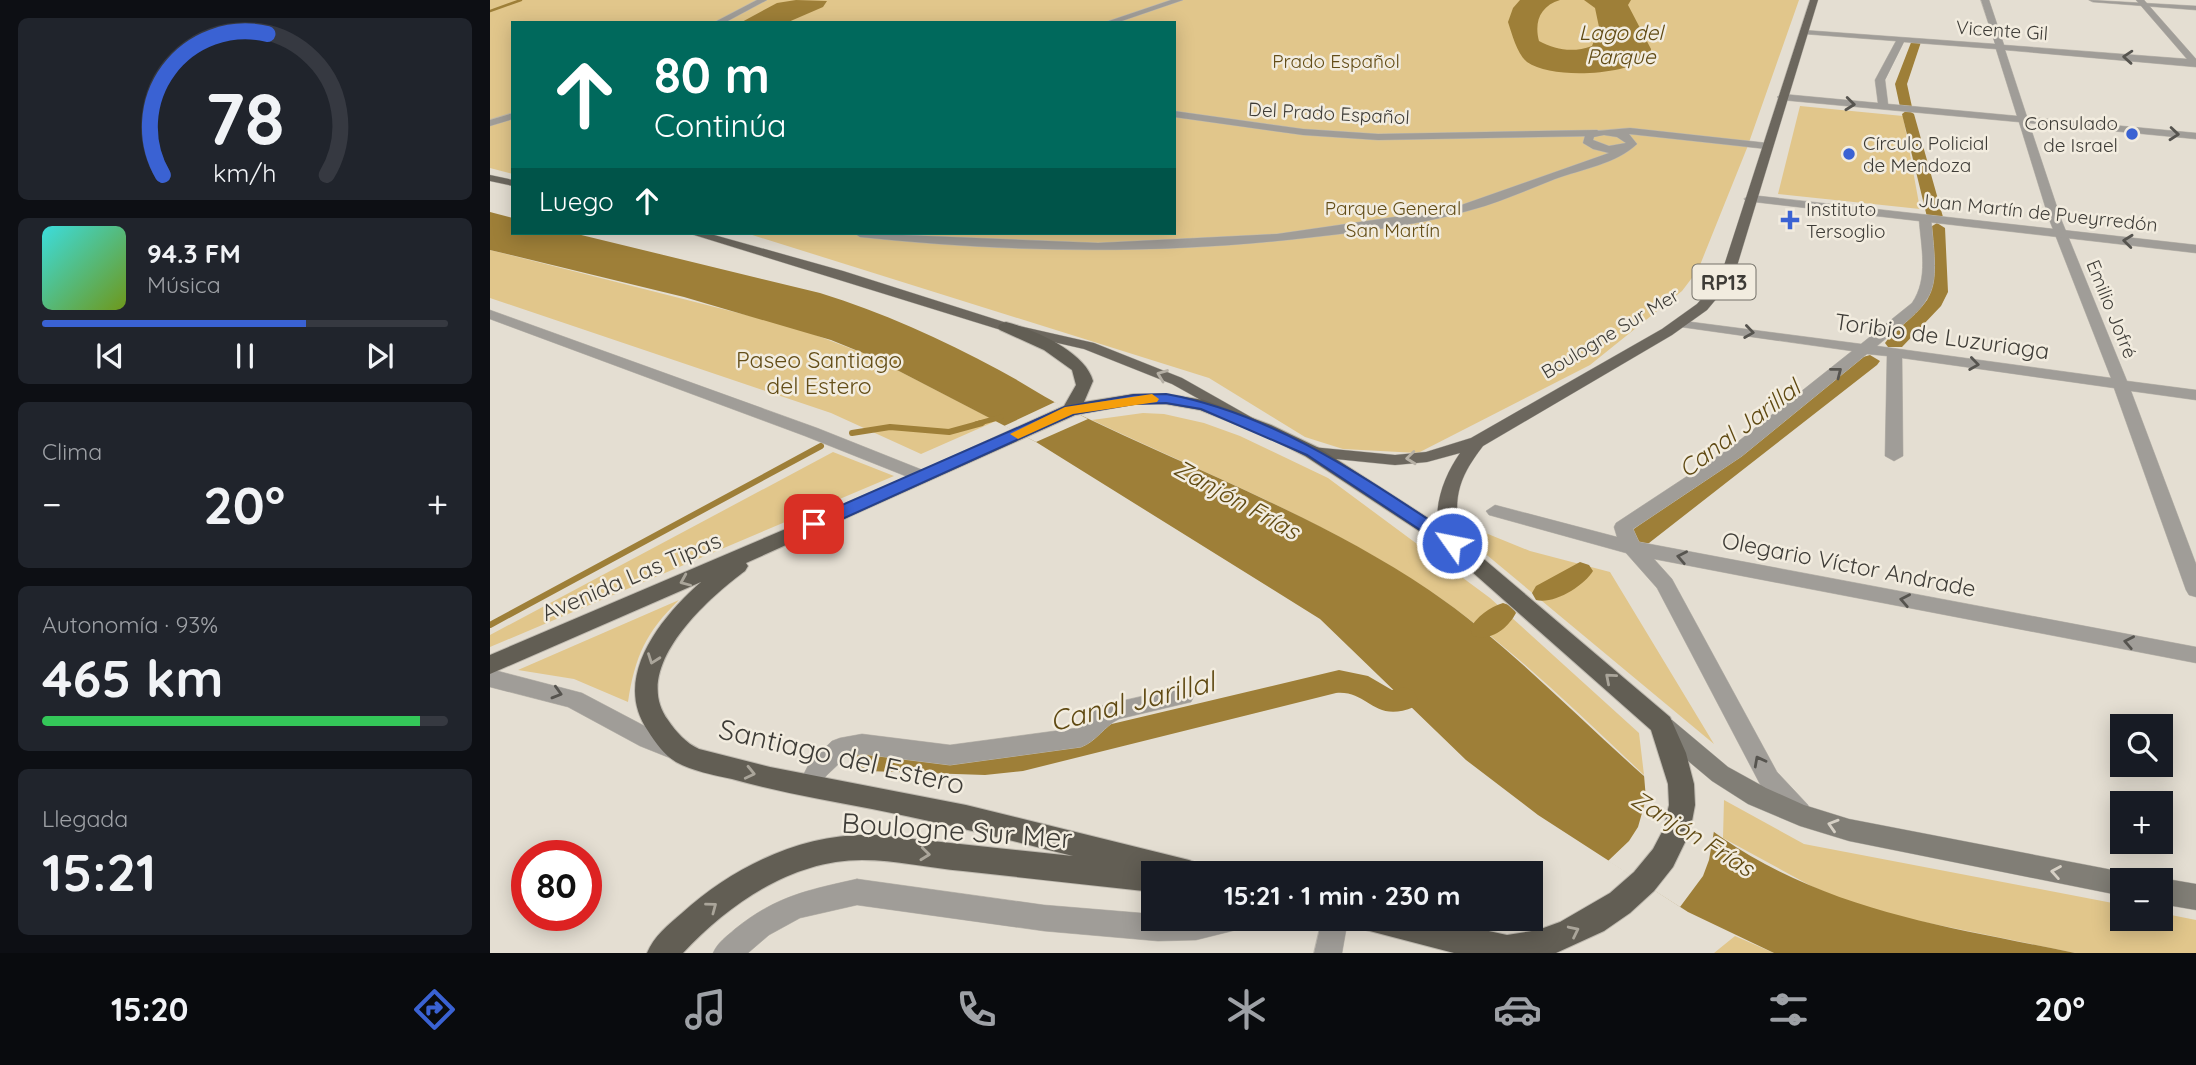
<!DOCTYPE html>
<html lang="es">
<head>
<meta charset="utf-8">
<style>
  body { margin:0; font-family:Quicksand,sans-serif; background:#20242c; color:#f1f3f6; height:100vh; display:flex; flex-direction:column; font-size:26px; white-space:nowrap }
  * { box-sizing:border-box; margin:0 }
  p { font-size:23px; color:#9ea1a6 }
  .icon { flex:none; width:38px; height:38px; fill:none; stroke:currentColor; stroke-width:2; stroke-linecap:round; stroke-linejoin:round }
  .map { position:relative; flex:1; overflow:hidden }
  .sheet { display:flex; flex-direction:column; gap:18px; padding:18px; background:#0d0f14; width:490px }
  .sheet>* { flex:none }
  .hud { position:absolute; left:21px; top:21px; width:665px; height:214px; border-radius:0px; box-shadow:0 4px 18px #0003; background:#00695c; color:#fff; overflow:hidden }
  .buttons { position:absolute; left:1620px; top:714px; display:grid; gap:14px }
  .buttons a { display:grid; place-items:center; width:63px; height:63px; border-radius:0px; background:#171b24; box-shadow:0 4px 18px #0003; font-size:35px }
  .speed { position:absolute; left:21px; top:840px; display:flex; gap:14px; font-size:35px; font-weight:700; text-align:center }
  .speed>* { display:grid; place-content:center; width:91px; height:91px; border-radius:50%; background:#171b24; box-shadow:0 4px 18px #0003; line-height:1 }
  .speed .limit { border:10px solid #d22; background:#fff; color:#111 }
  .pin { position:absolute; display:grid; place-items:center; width:60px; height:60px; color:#fff; margin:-30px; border-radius:14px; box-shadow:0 4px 10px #0006 }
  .me { position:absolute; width:77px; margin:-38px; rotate:303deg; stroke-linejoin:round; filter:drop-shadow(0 0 5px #0008) }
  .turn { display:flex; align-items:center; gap:24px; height:147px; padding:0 28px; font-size:32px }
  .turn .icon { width:91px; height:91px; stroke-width:2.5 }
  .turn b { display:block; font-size:49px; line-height:60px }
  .then { display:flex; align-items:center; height:66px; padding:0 28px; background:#0003; gap:14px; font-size:26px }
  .big { font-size:52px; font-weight:800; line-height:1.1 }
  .sheet .card { flex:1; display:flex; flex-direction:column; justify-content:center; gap:10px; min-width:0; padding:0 24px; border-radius:10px; background:#20242c }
  .sheet .dial { align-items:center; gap:0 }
  .dial svg { height:182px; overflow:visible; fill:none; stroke:#363941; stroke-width:7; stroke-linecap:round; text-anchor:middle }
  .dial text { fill:#f1f3f6; stroke:none }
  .song { display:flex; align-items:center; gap:21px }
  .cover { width:84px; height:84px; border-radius:10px; background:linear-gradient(135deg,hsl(180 70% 55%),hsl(80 70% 35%)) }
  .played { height:7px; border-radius:4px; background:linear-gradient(90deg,#3a62d3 65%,#363941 65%) }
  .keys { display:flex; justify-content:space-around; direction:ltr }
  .heat { display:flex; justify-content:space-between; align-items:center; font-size:38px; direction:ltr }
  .charge { height:10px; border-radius:5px; background:linear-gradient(90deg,#34c759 93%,#363941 0) }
  .trip { position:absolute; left:651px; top:861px; width:402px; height:70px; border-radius:0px; background:#171b24; box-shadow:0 4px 18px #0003; font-weight:800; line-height:70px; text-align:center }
  .tab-bar { display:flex; height:112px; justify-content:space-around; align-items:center; background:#090b0e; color:#9ea1a6 }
  .tab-bar .icon { width:49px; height:49px }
  .tab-bar .selected { color:#3a62d3 }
  .tab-bar b { font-size:32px; color:#f1f3f6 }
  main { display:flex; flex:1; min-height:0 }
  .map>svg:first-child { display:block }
  .green { fill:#e1c68b }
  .water { fill:#9e7f38 }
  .pier { fill:#e4ded2 }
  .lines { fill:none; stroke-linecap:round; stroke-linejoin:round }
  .stream-far2 { stroke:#9e7f38; stroke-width:2.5 }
  .stream-far1 { stroke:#9e7f38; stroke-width:5 }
  .stream { stroke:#9e7f38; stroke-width:6 }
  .canal { fill:#9e7f38; fill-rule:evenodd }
  .minor-casing { stroke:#bfbab0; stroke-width:1 }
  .tertiary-casing { stroke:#bfbab0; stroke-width:1 }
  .secondary-casing { stroke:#bfbab0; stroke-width:1 }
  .primary-casing { stroke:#bfbab0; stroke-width:1 }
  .trunk-casing { stroke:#bfbab0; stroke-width:2 }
  .minor { fill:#a09d98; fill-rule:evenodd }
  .tertiary { fill:#a09d98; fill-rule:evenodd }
  .secondary { fill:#817e76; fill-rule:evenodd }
  .primary { fill:#6c675e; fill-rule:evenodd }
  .trunk { fill:#625e54; fill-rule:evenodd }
  .oneway { stroke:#56544f }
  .oneway2 { stroke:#b6b0a5 }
  .oneway3 { stroke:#aaa59a }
  .oneway4 { stroke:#d6d0c5 }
  .route { fill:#3a62d3; stroke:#264089; stroke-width:2 }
  .slow { fill:#f59e0b }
  .poi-dot { fill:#3a62d3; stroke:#f2ecdf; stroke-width:2.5 }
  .labels { text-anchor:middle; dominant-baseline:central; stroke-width:5; stroke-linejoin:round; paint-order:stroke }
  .far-street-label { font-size:19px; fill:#3e3c37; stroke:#f2ecdf }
  .far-park-label { font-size:19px; fill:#634d17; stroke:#f2ecdf }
  .far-poi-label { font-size:19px; fill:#3e3c37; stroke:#f2ecdf; text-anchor:start }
  .far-water-label { font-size:21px; font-style:italic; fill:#5f4912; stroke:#f2ecdf }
  .shield { fill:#f2ecdf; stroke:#747169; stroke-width:2 }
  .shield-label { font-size:21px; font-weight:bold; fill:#3e3c37 }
  .street-label { font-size:23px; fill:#3e3c37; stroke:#f2ecdf }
  .park-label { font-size:23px; fill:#634d17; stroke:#f2ecdf }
  .water-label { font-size:24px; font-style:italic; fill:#5f4912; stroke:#f2ecdf }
  .near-water-label { font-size:28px; font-style:italic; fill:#5f4912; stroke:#f2ecdf }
  .near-street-label { font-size:28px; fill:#3e3c37; stroke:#f2ecdf }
</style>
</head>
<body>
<main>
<section class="sheet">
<div class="card dial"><svg viewBox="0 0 100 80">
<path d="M14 69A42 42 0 1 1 86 69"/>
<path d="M14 69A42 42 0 0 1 60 7" stroke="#3a62d3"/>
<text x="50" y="56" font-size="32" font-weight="700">78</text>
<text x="50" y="72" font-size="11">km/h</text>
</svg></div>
<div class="card">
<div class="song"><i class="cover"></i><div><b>94.3 FM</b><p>Música</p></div></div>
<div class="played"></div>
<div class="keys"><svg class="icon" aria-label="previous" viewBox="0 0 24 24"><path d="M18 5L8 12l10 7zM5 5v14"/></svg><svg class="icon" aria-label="pause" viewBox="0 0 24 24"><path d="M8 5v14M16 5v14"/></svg><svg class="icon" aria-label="next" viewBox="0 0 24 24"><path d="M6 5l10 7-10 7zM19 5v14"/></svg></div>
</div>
<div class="card"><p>Clima</p>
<div class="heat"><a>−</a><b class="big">20°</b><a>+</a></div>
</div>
<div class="card"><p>Autonomía · 93%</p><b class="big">465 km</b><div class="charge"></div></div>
<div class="card"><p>Llegada</p><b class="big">15:21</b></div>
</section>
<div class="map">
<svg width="1706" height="953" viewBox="0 0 1706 953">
  <rect width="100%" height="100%" fill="#e4ded2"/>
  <path class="green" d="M0 0H1309L1257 148 1208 270 1192 291 1100 365 928 453 853 449 815 437 719 378 256 233H684V23H23V174L0 168Z
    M1310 106 1413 116 1430 209 1288 194Z
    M0 250 307 328 378 355 506 421 431 454 341 413 0 298Z
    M653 413 674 414 714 423 750 436 838 478 1000 598 1149 733 1154 775C1085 710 1016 642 937 589 834 520 714 473 602 420Z
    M343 452 404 476 0 647V635Z
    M971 523 1040 551 1120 572 1224 744 980 541Z
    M189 600C156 632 145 656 138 702L84 679 28 670Z
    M1234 800 1314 844 1633 905V919H1671V913L1706 920V953H1585L1409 917 1356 901 1321 886 1233 838Z
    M1245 936 1284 953H1224Z"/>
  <path class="water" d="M306 0 337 1 333 7 296 23H250L287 3Z
    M1030 0H1070C1050 6 1044 22 1049 41 1066 50 1083 53 1102 46L1109 27 1105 8 1094 0H1141L1138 5 1161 49 1160 57C1136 75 1063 80 1037 62 1027 54 1022 34 1018 22L1023 8Z
    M0 212 23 218V233H83L330 293C392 312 451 339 509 370 534 383 558 400 584 412 702 469 831 517 939 590 1045 662 1126 764 1231 837 1339 912 1460 927 1585 953H1284L1198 912 1048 815 976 760 830 619 546 442 378 355 341 340 194 297 0 250Z"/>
  <path class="pier" d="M565 402 598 419 546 442 514 426Z
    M1154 775 1224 831 1219 860 1213 876 1190 907 1118 861 1139 841 1148 827 1156 799Z"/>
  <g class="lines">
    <path class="stream-far2" d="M0 11 31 0"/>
    <path class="stream-far1" d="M486 424 511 417"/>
    <path class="stream" d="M362 433 400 427 459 432 492 423
      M0 625 331 446"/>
    <path class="canal" d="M1422 40 1431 42 1417 84 1422 107 1418 110 1424 114 1453 217 1445 222 1437 217 1412 114 1416 111 1410 107 1405 84Z
      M1447 223 1455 228 1458 292 1451 306 1412 347H1398L1395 343 1398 339 1437 300 1440 292 1439 228Z
      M1380 355 1390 361 1387 365 1159 543 1150 545 1141 543 1138 537 1141 531 1373 357Z
      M1090 562 1099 565 1103 571C1094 586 1063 605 1046 600L1042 593 1046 586Z
      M1013 603 1022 606 1026 613C1018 628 1001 642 983 636L980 629C986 617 1000 607 1013 603Z
      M849 670 878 676 902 690 914 687 924 691 928 699 924 707C883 724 879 690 846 693L533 771 495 775 377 771 366 767 362 758 366 749 377 745 495 749 533 745Z"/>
    <g class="minor-casing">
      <path id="minor" d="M681 0H693L626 23H613Z
        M1491 0H1499L1514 45 1697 59 1646 0H1654L1706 59V67L1515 50 1537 117 1706 133V139L1539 123 1571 219 1637 381 1706 390V400L1641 391 1706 564V597L1699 595 1696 590 1624 388 1412 358 1413 456 1404 461 1395 456 1397 356 1377 354 1252 456 1143 529 1149 542 1706 647V663L1164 559 1182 579 1287 772 1318 805 1321 813 1318 821 1309 824 1300 821 1271 786 1167 588 1136 553 999 515 996 511 1005 505 1127 537 1124 527 1126 523 1240 448 1362 351 1191 327 1184 323 1186 320 1371 344 1422 303C1439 278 1431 247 1429 219L1435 215 1441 219C1449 299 1448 296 1387 346L1621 378 1559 219 1529 122 1292 100 1287 97 1292 94 1388 103 1385 80 1406 41 1315 34 1312 30 1505 44ZM1414 42 1506 49 1527 116 1398 104 1395 80Z
        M684 111 813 129 888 134 1107 130 1112 133 1107 136 888 140 813 135 684 117Z
        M0 310 327 428 440 473 443 477 434 483 428 481 315 436 0 319Z
        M693 687 701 690 704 696 701 702 629 719C614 726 607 741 591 747L460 765 372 754 356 757 336 776 328 792 320 796 312 792 308 785 320 762 342 741 350 738 372 734 460 745 587 728 604 711 614 705Z
        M367 879 554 905 663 914V919H758L754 928 706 940 668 941 554 931 367 905 310 918 279 935 258 953H223C228 942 236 937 245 929 286 896 318 890 367 879Z
        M832 919H858L852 953H824Z"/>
    </g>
    <g class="tertiary-casing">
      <path id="tertiary" d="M267 0H277L234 23H223Z
        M1599 0 1706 6V10L1603 2Z
        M23 113V119L0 126V120Z
        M1140 128 1277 143 1282 146 1277 149 1139 134 1147 144C1126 164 1092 169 1065 179 1037 190 1010 202 981 210 930 225 877 231 824 237 673 255 522 253 370 237L364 233 608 243 787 234 960 209 1119 153 1103 149 1093 143 1096 132ZM1114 135 1127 137 1136 143 1119 146 1103 140 1104 137Z
        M1260 195 1706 245V253L1256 201 1254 199Z
        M0 669 92 693 166 732 193 743 197 750 193 757 185 760 150 746 78 707 0 687Z"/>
    </g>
    <g class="secondary-casing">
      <path id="secondary" d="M1174 718 1182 720 1238 767 1276 788 1314 805 1359 819 1633 872 1642 875 1644 880H1633V896L1359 841 1310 826 1258 804 1222 781 1166 734 1163 727 1166 720Z
        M1671 878 1706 884V910L1671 904V880H1666Z"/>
    </g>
    <g class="primary-casing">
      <path id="primary" d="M1320 0H1328L1243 279 1217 310 1182 335 993 446C966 481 963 500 971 543L969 548H955C938 517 952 479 970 453L937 462 905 465 816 456 814 452 816 448 822 447 905 455 936 452 981 438 1172 329 1207 304 1230 278Z
        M0 175 23 180V186L0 181Z
        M198 233H217L353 271 520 324 604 343 692 378 768 421 766 424H754L682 384 594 349 511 330Z"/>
    </g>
    <g class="trunk-casing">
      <path id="trunk" d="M516 322C543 329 596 352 603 381L594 402 644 394H676L714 400 781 425 829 448 969 538 1180 717 1196 753 1204 784 1205 805 1200 832 1183 867 1164 891 1140 913 1114 931 1066 953H964L872 929 867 919H944L1017 935 1048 930 1070 922 1120 893 1144 872 1163 849 1173 830 1179 805 1178 784 1161 730 955 548 815 456 769 433 710 410 676 404H644L585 415 256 563 258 566 255 571C216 600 140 668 178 720 186 732 196 743 209 749L280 767 476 805 699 860 709 864 713 873H663V892C599 885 536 878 473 871 439 868 406 860 372 860 302 860 239 904 193 953H157C164 936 178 925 192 913 244 866 314 832 386 835L583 856C516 839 449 822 382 809 335 800 288 792 242 779 223 775 203 771 186 762 174 755 165 742 158 731 121 678 171 617 211 582L0 674V655L427 473 574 406 586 385 582 370 554 350 510 330 508 327 510 324Z"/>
    </g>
    <use href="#minor" class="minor"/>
    <use href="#tertiary" class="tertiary"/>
    <use href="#secondary" class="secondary"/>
    <use href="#primary" class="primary"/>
    <use href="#trunk" class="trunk"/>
  </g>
  <defs><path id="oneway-chevron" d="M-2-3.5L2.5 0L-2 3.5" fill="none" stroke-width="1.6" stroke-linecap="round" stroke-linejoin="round" transform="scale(1.75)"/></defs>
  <g class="oneway">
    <use href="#oneway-chevron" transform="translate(1638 57) rotate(-176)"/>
    <use href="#oneway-chevron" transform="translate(1360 104) rotate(6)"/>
    <use href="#oneway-chevron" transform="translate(1684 134) rotate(5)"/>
    <use href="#oneway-chevron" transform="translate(1638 241) rotate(-174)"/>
    <use href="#oneway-chevron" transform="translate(1259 332) rotate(8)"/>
    <use href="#oneway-chevron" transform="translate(1484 364) rotate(8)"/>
    <use href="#oneway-chevron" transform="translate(1347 372) rotate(-38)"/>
    <use href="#oneway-chevron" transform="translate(1192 557) rotate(-169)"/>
    <use href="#oneway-chevron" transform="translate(1415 600) rotate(-169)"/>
    <use href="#oneway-chevron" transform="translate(1639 642) rotate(-169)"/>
    <use href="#oneway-chevron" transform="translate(67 693) rotate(16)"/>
    <use href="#oneway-chevron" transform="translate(1269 761) rotate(-118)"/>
  </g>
  <g class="oneway2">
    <use href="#oneway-chevron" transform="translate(672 375) rotate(-159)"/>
    <use href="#oneway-chevron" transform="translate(921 458) rotate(174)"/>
  </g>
  <g class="oneway3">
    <use href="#oneway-chevron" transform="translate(195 581) rotate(157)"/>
    <use href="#oneway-chevron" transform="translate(163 659) rotate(110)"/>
    <use href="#oneway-chevron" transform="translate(1120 678) rotate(-139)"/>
    <use href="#oneway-chevron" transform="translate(260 773) rotate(13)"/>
    <use href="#oneway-chevron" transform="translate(435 854) rotate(6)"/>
    <use href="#oneway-chevron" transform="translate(222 907) rotate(-37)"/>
    <use href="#oneway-chevron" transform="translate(1084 931) rotate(-26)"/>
  </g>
  <g class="oneway4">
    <use href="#oneway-chevron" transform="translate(1343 825) rotate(-163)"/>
    <use href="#oneway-chevron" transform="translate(1566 872) rotate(-170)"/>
  </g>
  <path class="route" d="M676 394C786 414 876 479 968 539L970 543 968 547H956L817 455 711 409 676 403 644 404 584 414 330 529H318L316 524 318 520 575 407 644 395Z"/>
  <path class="slow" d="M662 394 669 399 667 402 583 414 528 439 520 434 575 407Z"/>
  <g class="poi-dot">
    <circle cx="1642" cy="134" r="7"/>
    <circle cx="1359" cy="154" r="7"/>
    <path d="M1296.5 209.5h7v7h7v7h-7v7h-7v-7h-7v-7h7z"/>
  </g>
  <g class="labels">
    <g class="far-street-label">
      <text transform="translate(1512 30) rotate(4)">Vicente Gil</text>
      <text transform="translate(839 113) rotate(3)">Del Prado Español</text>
      <text transform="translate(1548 212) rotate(6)">Juan Martín de Pueyrredón</text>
      <text transform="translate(1622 309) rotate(68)">Emilio Jofré</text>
      <text transform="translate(1120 333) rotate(-31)">Boulogne Sur Mer</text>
    </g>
    <g class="far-park-label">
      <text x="846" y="61">Prado Español</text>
      <text x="903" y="208">Parque General<tspan x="903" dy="22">San Martín</tspan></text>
    </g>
    <g class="far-poi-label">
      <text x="1628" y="123" text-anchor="end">Consulado<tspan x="1628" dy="22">de Israel</tspan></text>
      <text x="1373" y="143">Círculo Policial<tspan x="1373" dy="22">de Mendoza</tspan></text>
      <text x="1316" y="209">Instituto<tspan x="1316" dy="22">Tersoglio</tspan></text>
    </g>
    <g class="far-water-label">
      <text x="1131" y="32">Lago del<tspan x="1131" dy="24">Parque</tspan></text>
    </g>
    <rect class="shield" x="1202.5" y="264.5" width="63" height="35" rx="5"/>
    <g class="shield-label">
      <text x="1234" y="282">RP13</text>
    </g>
    <g class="street-label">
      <text transform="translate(1452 336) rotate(8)">Toribio de Luzuriaga</text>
      <text transform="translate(1359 564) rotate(11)">Olegario Víctor Andrade</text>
      <text transform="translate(141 576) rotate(-23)">Avenida Las Tipas</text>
    </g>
    <g class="park-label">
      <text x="329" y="359">Paseo Santiago<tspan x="329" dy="26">del Estero</tspan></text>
    </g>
    <g class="water-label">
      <text transform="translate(1249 428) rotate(-37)">Canal Jarillal</text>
      <text transform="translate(747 499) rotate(29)">Zanjón Frías</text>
      <text transform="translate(1203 833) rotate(32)">Zanjón Frías</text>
    </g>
    <g class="near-water-label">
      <text transform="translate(642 701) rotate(-14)">Canal Jarillal</text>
    </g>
    <g class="near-street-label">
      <text transform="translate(352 756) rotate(13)">Santiago del Estero</text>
      <text transform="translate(467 830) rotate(4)">Boulogne Sur Mer</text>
    </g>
  </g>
</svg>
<div class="buttons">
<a><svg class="icon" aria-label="search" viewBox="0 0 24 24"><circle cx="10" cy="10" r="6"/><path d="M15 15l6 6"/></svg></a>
<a>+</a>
<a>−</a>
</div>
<div class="speed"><div class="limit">80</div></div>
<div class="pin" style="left:324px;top:524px;background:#d93025"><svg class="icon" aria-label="arrive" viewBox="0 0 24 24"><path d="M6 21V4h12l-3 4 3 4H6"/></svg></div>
<svg class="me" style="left:962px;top:543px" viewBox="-20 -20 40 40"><circle r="17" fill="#3a62d3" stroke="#fff" stroke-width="3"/><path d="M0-11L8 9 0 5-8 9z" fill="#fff"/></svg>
<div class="trip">15:21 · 1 min · 230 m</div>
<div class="hud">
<div class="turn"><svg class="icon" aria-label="ahead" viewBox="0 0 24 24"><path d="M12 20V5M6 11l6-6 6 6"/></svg><div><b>80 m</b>Continúa</div></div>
<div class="then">Luego<svg class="icon" aria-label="ahead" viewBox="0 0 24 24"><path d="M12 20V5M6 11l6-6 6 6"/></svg></div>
</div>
</div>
</main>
<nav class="tab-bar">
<b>15:20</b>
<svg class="icon selected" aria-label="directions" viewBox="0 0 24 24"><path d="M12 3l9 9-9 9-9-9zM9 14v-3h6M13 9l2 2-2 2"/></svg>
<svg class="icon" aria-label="music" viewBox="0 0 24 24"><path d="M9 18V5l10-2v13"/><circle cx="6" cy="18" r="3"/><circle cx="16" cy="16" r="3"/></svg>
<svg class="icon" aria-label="phone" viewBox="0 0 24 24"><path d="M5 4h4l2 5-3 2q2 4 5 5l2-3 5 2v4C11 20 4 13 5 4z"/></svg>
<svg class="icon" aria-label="climate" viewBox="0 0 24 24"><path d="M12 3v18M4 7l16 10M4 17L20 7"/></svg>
<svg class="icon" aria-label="car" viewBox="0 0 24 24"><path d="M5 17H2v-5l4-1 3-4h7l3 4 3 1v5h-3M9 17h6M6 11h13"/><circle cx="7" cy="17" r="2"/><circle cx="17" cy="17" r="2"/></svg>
<svg class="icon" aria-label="filters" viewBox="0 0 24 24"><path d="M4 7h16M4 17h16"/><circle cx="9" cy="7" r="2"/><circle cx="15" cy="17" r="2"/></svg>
<b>20°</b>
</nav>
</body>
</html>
